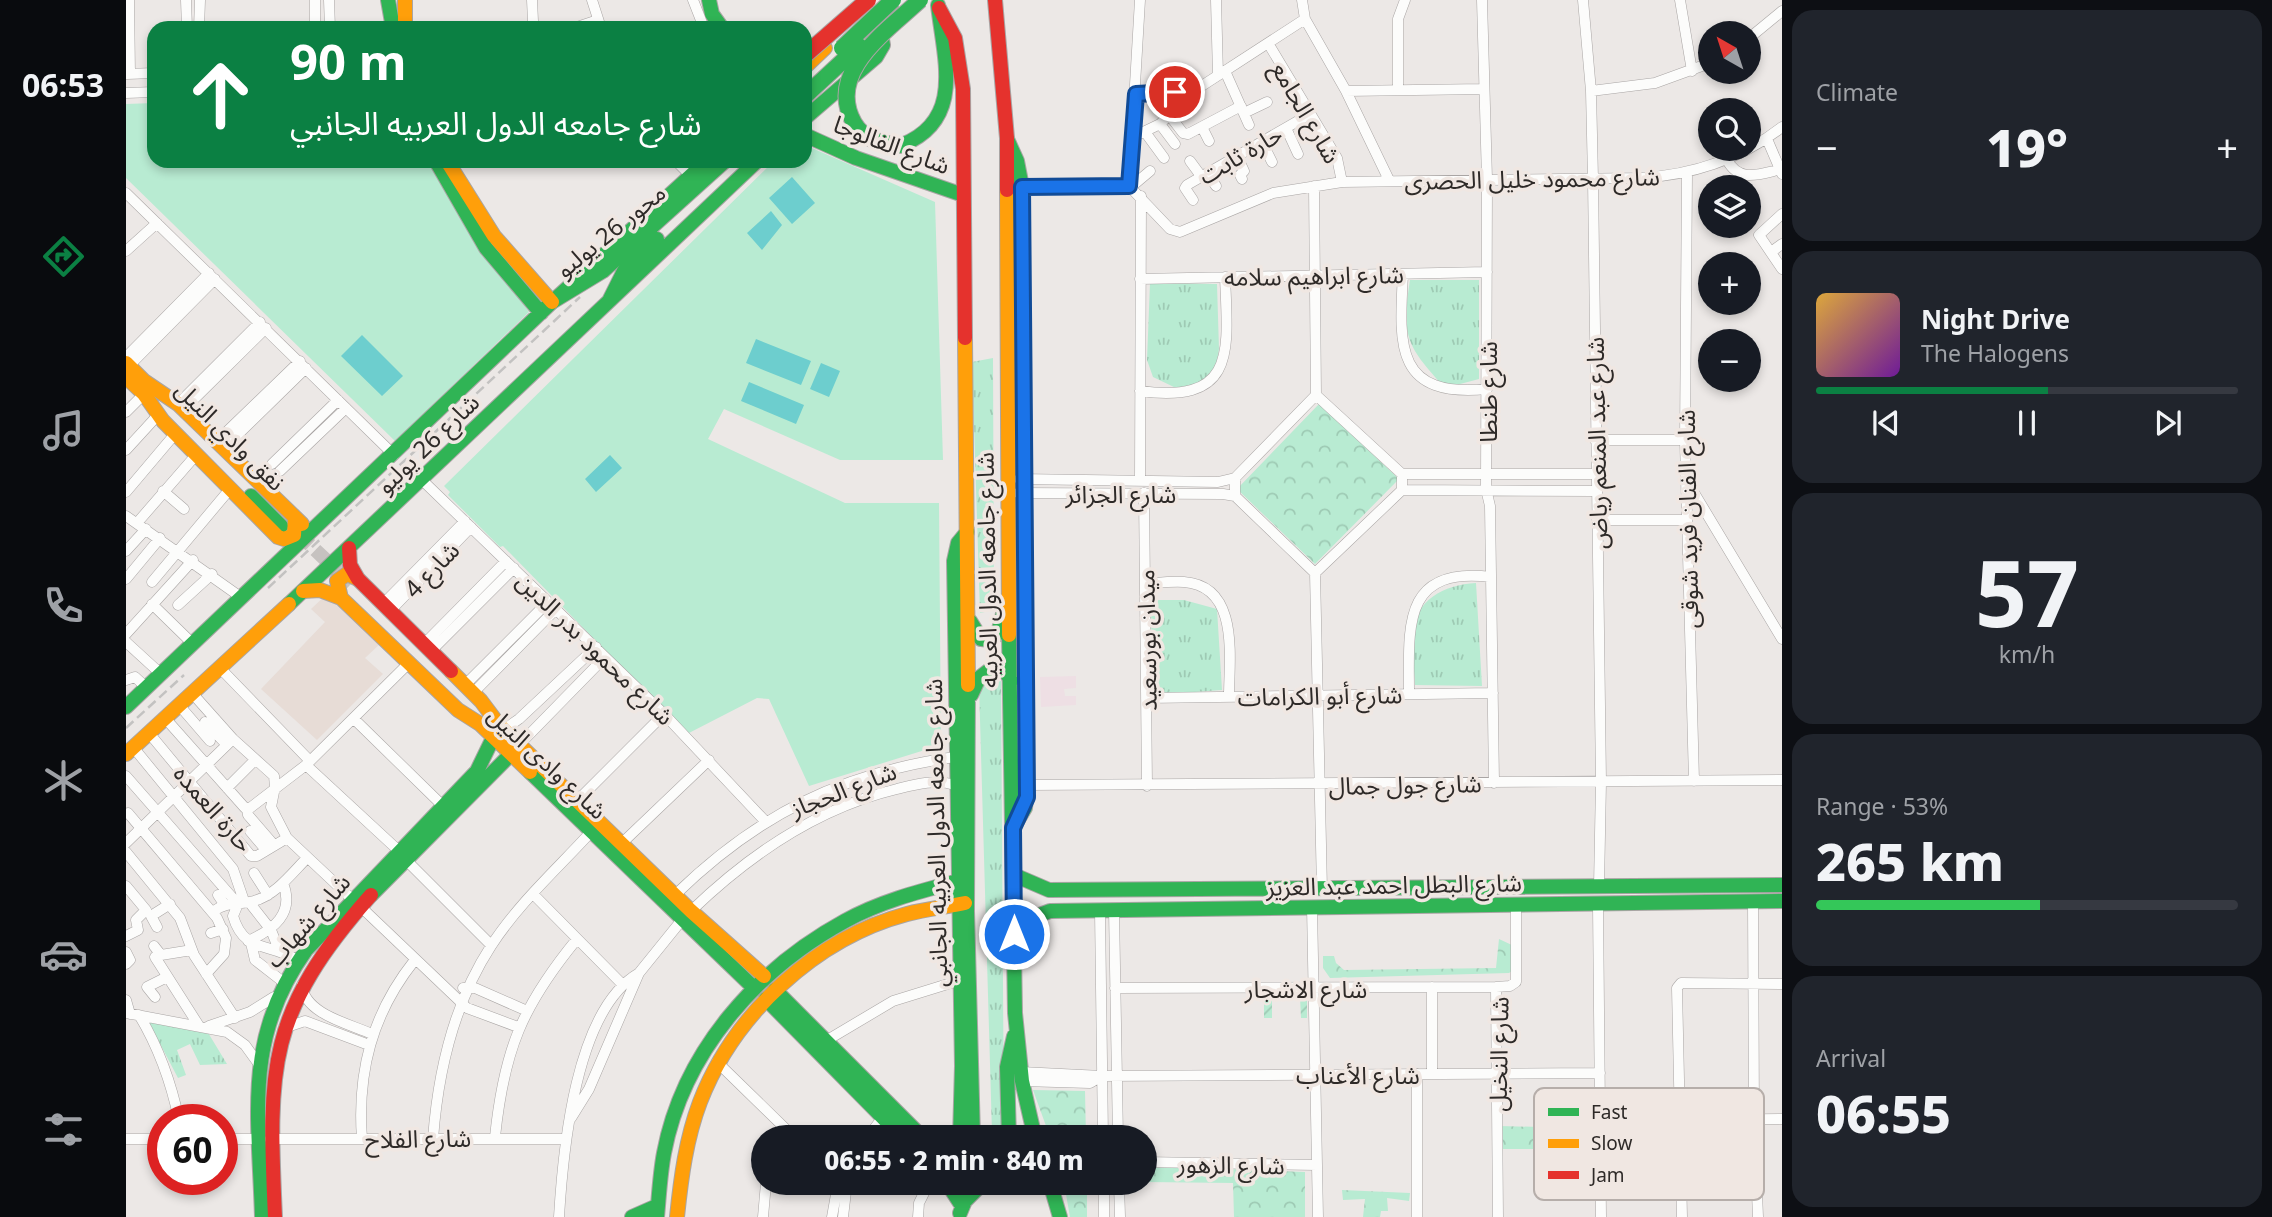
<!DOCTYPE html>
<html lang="en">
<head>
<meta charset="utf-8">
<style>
  body { margin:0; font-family:"Noto Sans","Noto Sans Arabic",sans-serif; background:#20242c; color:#f1f3f6; height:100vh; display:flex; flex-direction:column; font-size:26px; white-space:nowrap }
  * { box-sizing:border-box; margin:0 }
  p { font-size:23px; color:#9ea1a6 }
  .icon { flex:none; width:38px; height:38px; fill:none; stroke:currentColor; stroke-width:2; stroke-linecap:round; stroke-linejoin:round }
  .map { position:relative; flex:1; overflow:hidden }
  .details { display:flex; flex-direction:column; gap:10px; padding:10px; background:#0d0f14; width:490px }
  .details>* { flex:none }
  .top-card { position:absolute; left:21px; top:21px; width:665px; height:147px; border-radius:21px; box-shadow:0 4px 10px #0003; background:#0b8043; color:#fff; overflow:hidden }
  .needle { width:46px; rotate:321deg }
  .controls { position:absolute; left:1572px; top:21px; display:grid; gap:14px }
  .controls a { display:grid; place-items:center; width:63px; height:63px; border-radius:50%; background:#171b24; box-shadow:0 4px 10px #0003; font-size:35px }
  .speed { position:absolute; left:21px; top:1104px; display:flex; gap:14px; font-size:35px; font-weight:700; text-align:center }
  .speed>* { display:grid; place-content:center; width:91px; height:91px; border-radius:50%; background:#171b24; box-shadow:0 4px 10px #0003; line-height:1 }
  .speed .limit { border:10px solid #d22; background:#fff; color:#111 }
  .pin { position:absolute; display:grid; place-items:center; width:60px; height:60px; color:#fff; margin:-30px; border:4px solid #fff; border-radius:50%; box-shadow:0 2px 7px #0007 }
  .me { position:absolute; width:77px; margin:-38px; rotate:0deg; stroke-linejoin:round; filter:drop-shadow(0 0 5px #0008) }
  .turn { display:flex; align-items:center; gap:24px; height:147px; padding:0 28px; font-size:32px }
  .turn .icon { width:91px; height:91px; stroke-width:2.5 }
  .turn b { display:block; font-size:49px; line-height:60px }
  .big { font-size:52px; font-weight:800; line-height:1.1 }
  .details .widget { flex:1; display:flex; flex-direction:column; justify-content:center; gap:10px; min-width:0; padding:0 24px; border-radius:21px; background:#20242c }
  .details .dial { align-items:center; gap:0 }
  .dial b { font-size:91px; line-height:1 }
  .song { display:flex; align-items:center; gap:21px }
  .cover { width:84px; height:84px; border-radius:10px; background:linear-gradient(135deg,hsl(40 70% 55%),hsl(280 70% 35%)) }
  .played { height:7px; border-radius:4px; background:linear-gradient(90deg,#0b8043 55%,#363941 55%) }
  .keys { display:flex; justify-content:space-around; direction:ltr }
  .heat { display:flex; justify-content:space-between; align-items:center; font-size:38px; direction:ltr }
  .charge { height:10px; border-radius:5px; background:linear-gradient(90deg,#34c759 53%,#363941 0) }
  .trip { position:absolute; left:625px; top:1125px; width:406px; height:70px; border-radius:35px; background:#171b24; box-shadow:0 4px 10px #0003; font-weight:800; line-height:70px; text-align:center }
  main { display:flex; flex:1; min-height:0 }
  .tabs { display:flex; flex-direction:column; width:126px; justify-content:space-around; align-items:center; background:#090b0e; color:#9ea1a6 }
  .tabs .icon { width:49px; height:49px }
  .tabs .current { color:#0b8043 }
  .tabs b { font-size:32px; color:#f1f3f6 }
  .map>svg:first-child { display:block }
  .commercial { fill:#eedfe4 }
  .built { fill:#e7dcd6 }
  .grass { fill:url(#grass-tufts) }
  .park { fill:url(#park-crowns) }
  .garden { fill:url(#garden-furrows) }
  .pitch { fill:#b8ebd2 }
  .water { fill:#6dcece }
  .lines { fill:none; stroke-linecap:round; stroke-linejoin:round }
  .secondary-tunnel { stroke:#c6c2c0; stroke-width:14; stroke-dasharray:14 7; stroke-linecap:butt }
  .street-casing { stroke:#a9a5a4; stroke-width:11 }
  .fast-casing { stroke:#a9a5a4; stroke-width:16 }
  .slow-casing { stroke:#a9a5a4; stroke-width:16 }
  .jam-casing { stroke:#a9a5a4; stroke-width:16 }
  .street { stroke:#fcfcfb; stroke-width:10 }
  .fast { stroke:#30b455; stroke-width:14 }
  .slow { stroke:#ff9f0a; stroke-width:14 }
  .jam { stroke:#e5322d; stroke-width:14 }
  .rail { stroke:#c3c2c1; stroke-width:2.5; stroke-dasharray:10 5; stroke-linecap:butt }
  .fast-bridge-casing { stroke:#a9a5a4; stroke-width:18; stroke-linecap:butt }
  .jam-bridge-casing { stroke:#a9a5a4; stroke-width:18; stroke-linecap:butt }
  .fast-bridge { stroke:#30b455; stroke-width:16 }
  .jam-bridge { stroke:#e5322d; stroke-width:16 }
  .route-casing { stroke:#114b97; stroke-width:18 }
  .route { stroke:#1a73e8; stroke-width:12 }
  .labels { text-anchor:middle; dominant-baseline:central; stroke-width:7; stroke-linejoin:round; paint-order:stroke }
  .street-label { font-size:24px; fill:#2e2a28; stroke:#f0e7e2 }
  .key { fill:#f0e7e2; stroke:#b6aeaa; stroke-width:2 }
  .key-label { font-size:19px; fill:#2e2a28 }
</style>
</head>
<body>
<main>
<nav class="tabs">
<b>06:53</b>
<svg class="icon current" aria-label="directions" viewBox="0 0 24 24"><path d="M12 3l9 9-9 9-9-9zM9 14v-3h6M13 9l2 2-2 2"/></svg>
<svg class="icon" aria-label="music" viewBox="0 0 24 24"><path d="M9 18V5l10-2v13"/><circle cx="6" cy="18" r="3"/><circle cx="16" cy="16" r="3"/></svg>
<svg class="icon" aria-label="phone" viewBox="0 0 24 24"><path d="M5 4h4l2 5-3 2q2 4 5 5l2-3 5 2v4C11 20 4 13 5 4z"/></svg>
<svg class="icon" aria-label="climate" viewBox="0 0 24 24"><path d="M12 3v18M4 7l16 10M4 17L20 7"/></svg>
<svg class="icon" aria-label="car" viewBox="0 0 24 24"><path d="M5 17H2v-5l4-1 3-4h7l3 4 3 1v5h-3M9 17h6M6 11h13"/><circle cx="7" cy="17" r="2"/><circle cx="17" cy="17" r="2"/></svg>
<svg class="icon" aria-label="filters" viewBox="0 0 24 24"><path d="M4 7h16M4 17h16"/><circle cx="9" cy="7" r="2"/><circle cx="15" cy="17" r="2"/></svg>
</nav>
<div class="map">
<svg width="1656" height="1217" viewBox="0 0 1656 1217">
  <defs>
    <pattern id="grass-tufts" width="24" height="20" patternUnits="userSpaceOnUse" patternTransform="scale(1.75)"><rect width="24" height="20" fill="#b8ebd2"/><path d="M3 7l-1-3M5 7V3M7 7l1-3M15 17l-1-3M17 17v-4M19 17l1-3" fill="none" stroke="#9ecab4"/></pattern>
    <pattern id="park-crowns" width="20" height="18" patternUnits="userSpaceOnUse" patternTransform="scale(1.75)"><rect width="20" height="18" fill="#b8ebd2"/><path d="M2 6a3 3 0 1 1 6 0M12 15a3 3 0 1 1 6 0" fill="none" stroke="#9ecab4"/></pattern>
    <pattern id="garden-furrows" width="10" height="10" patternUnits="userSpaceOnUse" patternTransform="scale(1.75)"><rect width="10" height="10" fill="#b8ebd2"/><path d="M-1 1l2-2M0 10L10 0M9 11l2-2" fill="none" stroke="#9ecab4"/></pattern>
  </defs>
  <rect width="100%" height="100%" fill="#ece8e6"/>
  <path class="commercial" d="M950 676V688L938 689 939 696H950V705L915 707 914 677Z"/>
  <path class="built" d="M201 594 256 642 239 658 257 674 191 740 135 689 199 622 185 609Z"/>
  <path class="grass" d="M1284 280H1353V379L1319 388C1281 346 1275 338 1284 280Z
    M1024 283 1091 284 1093 349 1090 368 1070 388H1050L1027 377 1021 360Z
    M867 358 868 610 854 613 846 362Z
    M1350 583 1356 686 1289 685C1289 669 1284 651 1285 636 1290 599 1317 585 1350 583Z
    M1024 600H1058L1091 609 1096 690 1028 695Z
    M875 681 878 1133H866L853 685Z
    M22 1021 81 1031 101 1064 74 1065 64 1044 51 1050 60 1075 52 1078Z"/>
  <path class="park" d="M1193 404 1273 479 1189 564 1111 489Z
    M1373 939 1388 946 1386 971 1383 973 1204 978 1197 968V956H1208L1210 963 1218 970 1370 968Z
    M907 1090 959 1091 960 1137H924Z
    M1374 1126 1415 1127 1414 1149H1374Z
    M1019 1166 1179 1172V1217H1108L1107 1183 1019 1182Z
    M938 1183H961V1217H944Z
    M1216 1190 1284 1193 1283 1201 1261 1198 1262 1211H1255L1254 1217H1237L1239 1199 1217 1200Z"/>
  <path class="garden" d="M1181 991V1018H1175L1174 997 1146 998V1018H1138V992Z"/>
  <path class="pitch" d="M28 103V161H307L344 231 403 312 269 441 0 178V104Z
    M679 145 809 202 817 460H714L598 409 582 439 719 503H813L815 745 683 786 643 699 631 698 561 734 377 546 374 547 322 495 324 492 318 486 648 161H679Z"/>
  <path class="water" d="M666 177 689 203 666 224 643 198Z
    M645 211 656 225 636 250 621 233Z
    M236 335 277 376 256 396 215 356Z
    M630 339 685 361 675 385 620 363Z
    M695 363 714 371 703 397 684 389Z
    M623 382 678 405 670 424 615 401Z
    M484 455 496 468 470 492 459 479Z"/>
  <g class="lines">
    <path class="secondary-tunnel" d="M159 521 225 584"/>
    <g class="street-casing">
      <path id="street" d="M3 0 4 74
        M60 0 61 28
        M189 0V28
        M203 0 204 28
        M406 0 407 21
        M466 0 475 28
        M567 0 578 28
        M1090 0 1092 75
        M1176 0 1179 19 1220 91 1263 180
        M1356 0 1361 179 1360 489 1364 506 1368 783
        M1457 0 1465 91 1467 179 1475 782 1473 886
        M1554 0 1566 71
        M73 28 74 0
        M448 28 472 20
        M1622 39 1656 11
        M1142 43 1211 158 1216 182
        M1099 71 1123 125
        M1 74 28 73
        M1272 89V19L1279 0
        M1220 91 1358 89
        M1465 91 1529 83 1584 63
        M0 93 28 92
        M1010 94 1068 91
        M1118 113 1141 102
        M1044 116 1057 133 1062 134 1115 106
        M1034 124 1049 144
        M1076 127 1083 141
        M1160 128 1172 154
        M1019 132 1038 158
        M1007 137 1034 124 1068 91 1179 19
        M1641 139 1656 174
        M1136 142 1146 162
        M1111 156 1118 171 1114 175 1116 179
        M1601 160C1613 182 1631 175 1652 170
        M550 161 565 176
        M1064 161 1075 176
        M1081 173 1090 186
        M1561 173 1559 440 1568 781
        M1003 186 1014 0
        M1188 186 1190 395
        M896 187 1003 186 1044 229 1054 232 1147 193 1216 182 1514 178C1566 175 1615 159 1656 127
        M1005 187 1024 171
        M0 193 268 455
        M1067 200 1059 188 1061 185 1184 114
        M1656 214 1633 235 1656 269
        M0 251 31 223
        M1645 252 1656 244
        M1277 274C1273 346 1269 398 1361 389
        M1014 279 1361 272
        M0 357 83 273
        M3 366 89 279
        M1014 391C1111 404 1102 351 1099 277
        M1190 395 1276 474V490L1189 573 1109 496V478Z
        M52 404 134 322
        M58 409 140 328
        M0 412 18 394
        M1469 440H1559
        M90 442 174 361
        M97 449 180 368
        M0 450 32 415
        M146 464 212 400
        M154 471 220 408
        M1276 474H1470
        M893 479 1092 482 1109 478
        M296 480 538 714 639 821
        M1014 481 1015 196
        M1561 481 1656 639
        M1276 490 1470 491
        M37 491 58 509
        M0 492 49 434
        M892 493 1097 494 1109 496
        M1018 493 1021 786
        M0 516 116 598
        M1471 520H1560
        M11 523 70 455
        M0 551 20 529
        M1189 573 1196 890
        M0 579 34 538
        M26 582 104 489
        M1019 584C1032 583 1045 581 1058 582 1114 586 1103 658 1103 697
        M26 604 67 644
        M257 604 339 521
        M52 605 86 574
        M264 611 345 527
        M0 634 67 560
        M0 642 35 674
        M298 644 380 561
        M305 651 388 568
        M94 668 184 761
        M0 680 9 677 21 688
        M339 685 422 602
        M66 693 107 739 148 776 149 787 145 807 161 838 227 900
        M347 693 430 609
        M1283 694C1283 628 1275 566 1365 577
        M1020 698 1367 693
        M53 705 84 741
        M39 718 119 808H124L180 765 283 663
        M228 719 317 806
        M79 722 101 745
        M23 733 125 856H131L161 838
        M373 733 393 719 470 647
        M393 745 479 657
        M7 747 107 869 118 901
        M180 765 273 851
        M0 776 112 904
        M901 785 1656 780
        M101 788 129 760
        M451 801 538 714
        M121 809 122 815 148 845
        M2 813 91 918 100 938 98 954 80 974
        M124 831 140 850
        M0 843 107 739
        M495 844 583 760
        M0 852 54 918 68 955 109 1018
        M281 861 365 945
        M128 873 142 895
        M0 886 20 910 10 920 12 930 0 936
        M92 895 98 904
        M408 895 497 985
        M549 895C631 815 715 773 829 757
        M1627 901 1628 1120 1632 1217
        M123 902 145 930 153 950
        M112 904 107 916C118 954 144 942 171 960
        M1472 905 1475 1217
        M1186 907 1192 1217
        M236 908 341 1008 392 1027
        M988 910 992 1138
        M565 911C624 854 691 808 771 789 791 784 810 779 829 785
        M974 911 977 1138
        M86 912C101 901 113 905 128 901 150 895 166 873 181 858
        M31 927 25 916 44 904
        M85 933 97 929
        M122 941C147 930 169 914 157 883
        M125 943 129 960 156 981
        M28 946 35 955 66 950
        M0 952 4 960 0 964
        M29 957 73 1026
        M176 985C178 1014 224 1024 246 1034
        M1306 987V1074
        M337 988H349L399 1010
        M989 988 1370 987
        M29 997 21 987 41 977
        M0 1000 4 1014
        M0 1013 101 1032 119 1045 132 1063
        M13 1015C33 1048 45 1082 53 1120
        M83 1026 124 1012 148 997
        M158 1028 179 1021 243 1045
        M698 1042 767 1001 838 979
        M591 1062 669 1138
        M895 1072 976 1076 1474 1073
        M1291 1074V1217
        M896 1081 964 1083 976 1076
        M445 1118 463 1089 513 973 555 921
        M1474 1121 1656 1119
        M369 1137C378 1050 396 1006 451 939
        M741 1138 757 1117
        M0 1139H37
        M96 1139H135
        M146 1139H439
        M236 1139C231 1072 246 1014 288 961
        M307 1139C312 1071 328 1003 365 946 392 904 431 869 464 833
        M1018 1162 1191 1165
        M978 1183V1217
        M993 1183 994 1217
        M1555 1185 1631 1181
        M433 1217C437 1150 449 1010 513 973
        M637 1217 640 1183
        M706 1217 712 1183
        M717 1217 721 1183
        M792 1217 793 1203 803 1183
        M1372 1217 1370 987 1384 986 1390 982V905
        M1556 1217 1551 988 1555 983 1656 984"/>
    </g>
    <g class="fast-casing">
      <path id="fast" d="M262 0 267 28
        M583 0 586 14 596 28
        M679 118 750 57 757 45 754 29
        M679 135 730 158 837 195
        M881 139 891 161 896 187 901 785 899 808 887 828
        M776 145C839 120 818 59 812 5
        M310 161 360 248 415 313
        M484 299 498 271 531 239
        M426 302 477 271 599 161
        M125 496 155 526
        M163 604 631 161
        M844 621 855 639 865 640 872 633 878 610
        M883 635 889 1013 896 1081 909 1138
        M842 685 841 911 847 1138
        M845 695 853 678 866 668 880 672 885 681
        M0 707 426 302 581 161
        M404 772 627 987
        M888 875 923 890 1656 885
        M245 895 389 750
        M888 934 903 919 924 911 1656 901
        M649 990 797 1138
        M640 999 777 1138
        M834 1138 836 1066 828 561 832 543 841 532
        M883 1138 881 1067 888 1036
        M821 1183 834 1203
        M924 1183 934 1217
        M834 1213 839 1201 857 1183
        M136 1217C133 1115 117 1038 180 950L351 771 367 738
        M506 1217 531 1206
        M531 1217C533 1196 534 1174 538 1153 557 1052 631 969 719 921 757 900 799 890 840 879"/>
    </g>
    <g class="slow-casing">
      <path id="slow" d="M279 0V28
        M679 67 699 48
        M321 161 368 236 426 302
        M881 190 883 635
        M839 338 842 685
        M0 363 18 381 52 404 176 524
        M0 377 18 394 37 421 152 537 158 539 168 535 169 519
        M177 591 194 590 215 598 332 710 354 724 404 772
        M215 598 211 581 221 574 232 579
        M325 671 355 701 373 725 565 911 638 976
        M0 754 163 604
        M551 1217C555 1178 560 1139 574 1102 608 1014 690 938 781 914 800 909 820 907 839 903"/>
    </g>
    <g class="jam-casing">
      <path id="jam" d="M869 0 881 138V190
        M813 8 829 38 837 89 839 338
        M223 548 224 565 232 579 325 671
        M149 1217C142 1067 141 1012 245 895"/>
    </g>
    <use href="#street" class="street"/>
    <use href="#fast" class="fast"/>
    <use href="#slow" class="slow"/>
    <use href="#jam" class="jam"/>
    <path class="rail" d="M142 588 454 297
      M0 728 58 675"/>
    <g class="fast-bridge-casing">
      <path id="fast-bridge" d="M716 48 767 0
        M679 96 733 46
        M776 145C758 145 738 140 728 123 699 72 761 31 794 0"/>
    </g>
    <g class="jam-bridge-casing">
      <path id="jam-bridge" d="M679 55 742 0"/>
    </g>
    <use href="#fast-bridge" class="fast-bridge"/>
    <use href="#jam-bridge" class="jam-bridge"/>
  </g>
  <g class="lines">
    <g class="route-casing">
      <path id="route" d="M888 934 887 828 901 797 896 187 1003 186 1010 94 1049 92"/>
    </g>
    <use href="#route" class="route"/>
  </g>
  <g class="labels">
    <g class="street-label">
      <text transform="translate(1181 112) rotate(60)">شارع الجامع</text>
      <text transform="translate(766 144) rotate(21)">شارع الفالوجا</text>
      <text transform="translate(1114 154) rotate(-30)">حارة ثابت</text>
      <text transform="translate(1406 178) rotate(-1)">شارع محمود خليل الحصرى</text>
      <text transform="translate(484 230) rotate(-39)">محور 26 يوليو</text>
      <text transform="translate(1188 275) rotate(-1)">شارع ابراهيم سلامه</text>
      <text transform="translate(1361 392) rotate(-90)">شارع طنطا</text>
      <text transform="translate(105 435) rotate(45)">نفق وادي النيل</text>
      <text transform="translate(301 443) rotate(-44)">شارع 26 يوليو</text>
      <text transform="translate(1470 443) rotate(-91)">شارع عبد المنعم رياض</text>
      <text x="995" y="493">شارع الجزائر</text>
      <text transform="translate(1561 519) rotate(-91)">شارع الفنان فريد شوقى</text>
      <text transform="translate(305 569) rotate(-46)">شارع 4</text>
      <text transform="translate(860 570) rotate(-91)">شارع جامعه الدول العربيه</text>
      <text transform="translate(1020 640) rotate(-91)">ميدان بورسعيد</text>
      <text transform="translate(470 648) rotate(44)">شارع محمود بدر الدين</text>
      <text transform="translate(1194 695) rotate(-1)">شارع أبو الكرامات</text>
      <text transform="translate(422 762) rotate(43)">شارع وادى النيل</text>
      <text transform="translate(1279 784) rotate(-1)">شارع جول جمال</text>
      <text transform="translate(717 789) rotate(-21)">شارع الحجاز</text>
      <text transform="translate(88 808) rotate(49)">حارة العمده</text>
      <text transform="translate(809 833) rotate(-91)">شارع جامعه الدول العربيه الجانبي</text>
      <text transform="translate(1268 884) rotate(-1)">شارع البطل احمد عبد العزيز</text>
      <text transform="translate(181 920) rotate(-49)">شارع شهاب</text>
      <text x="1180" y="988">شارع الاشجار</text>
      <text transform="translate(1372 1054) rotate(-89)">شارع النخيل</text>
      <text x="1232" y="1074">شارع الأعناب</text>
      <text transform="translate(292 1138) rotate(-1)">شارع الفلاح</text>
      <text transform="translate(1105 1164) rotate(1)">شارع الزهور</text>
    </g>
  </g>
  <rect x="1408" y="1088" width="230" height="112" rx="10" class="key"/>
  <rect x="1422" y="1108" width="31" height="8" fill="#30b455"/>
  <rect x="1422" y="1139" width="31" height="9" fill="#ff9f0a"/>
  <rect x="1422" y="1171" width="31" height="8" fill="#e5322d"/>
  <g class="key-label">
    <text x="1465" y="1119">Fast</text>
    <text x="1465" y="1150">Slow</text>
    <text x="1465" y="1182">Jam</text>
  </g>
</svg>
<div class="controls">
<a><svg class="needle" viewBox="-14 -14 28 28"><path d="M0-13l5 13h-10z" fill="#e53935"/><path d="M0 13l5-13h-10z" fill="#9ea1a6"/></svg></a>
<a><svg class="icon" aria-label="search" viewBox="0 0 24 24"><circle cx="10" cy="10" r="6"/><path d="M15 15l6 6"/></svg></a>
<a><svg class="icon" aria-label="layers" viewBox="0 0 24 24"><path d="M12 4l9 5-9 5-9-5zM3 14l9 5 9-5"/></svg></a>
<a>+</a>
<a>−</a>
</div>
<div class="speed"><div class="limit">60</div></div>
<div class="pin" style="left:1049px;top:92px;background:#d93025"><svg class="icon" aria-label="arrive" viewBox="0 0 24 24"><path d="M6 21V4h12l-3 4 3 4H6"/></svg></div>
<svg class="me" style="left:888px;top:934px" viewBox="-20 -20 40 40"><circle r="17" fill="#1a73e8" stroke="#fff" stroke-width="3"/><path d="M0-11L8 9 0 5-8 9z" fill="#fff"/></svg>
<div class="trip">06:55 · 2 min · 840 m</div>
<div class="top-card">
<div class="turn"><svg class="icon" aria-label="ahead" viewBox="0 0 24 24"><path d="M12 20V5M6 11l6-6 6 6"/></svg><div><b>90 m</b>شارع جامعه الدول العربيه الجانبي</div></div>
</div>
</div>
<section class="details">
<div class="widget"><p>Climate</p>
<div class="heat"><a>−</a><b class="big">19°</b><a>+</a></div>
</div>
<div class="widget">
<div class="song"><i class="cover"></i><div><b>Night Drive</b><p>The Halogens</p></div></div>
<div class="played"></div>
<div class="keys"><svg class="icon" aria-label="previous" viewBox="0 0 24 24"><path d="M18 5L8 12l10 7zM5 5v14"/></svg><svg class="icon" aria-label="pause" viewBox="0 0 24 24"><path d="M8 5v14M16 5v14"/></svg><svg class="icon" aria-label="next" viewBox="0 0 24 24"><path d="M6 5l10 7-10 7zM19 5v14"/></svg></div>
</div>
<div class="widget dial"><b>57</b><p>km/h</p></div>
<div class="widget"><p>Range · 53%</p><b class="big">265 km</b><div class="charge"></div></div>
<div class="widget"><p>Arrival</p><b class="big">06:55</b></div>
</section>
</main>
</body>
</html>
